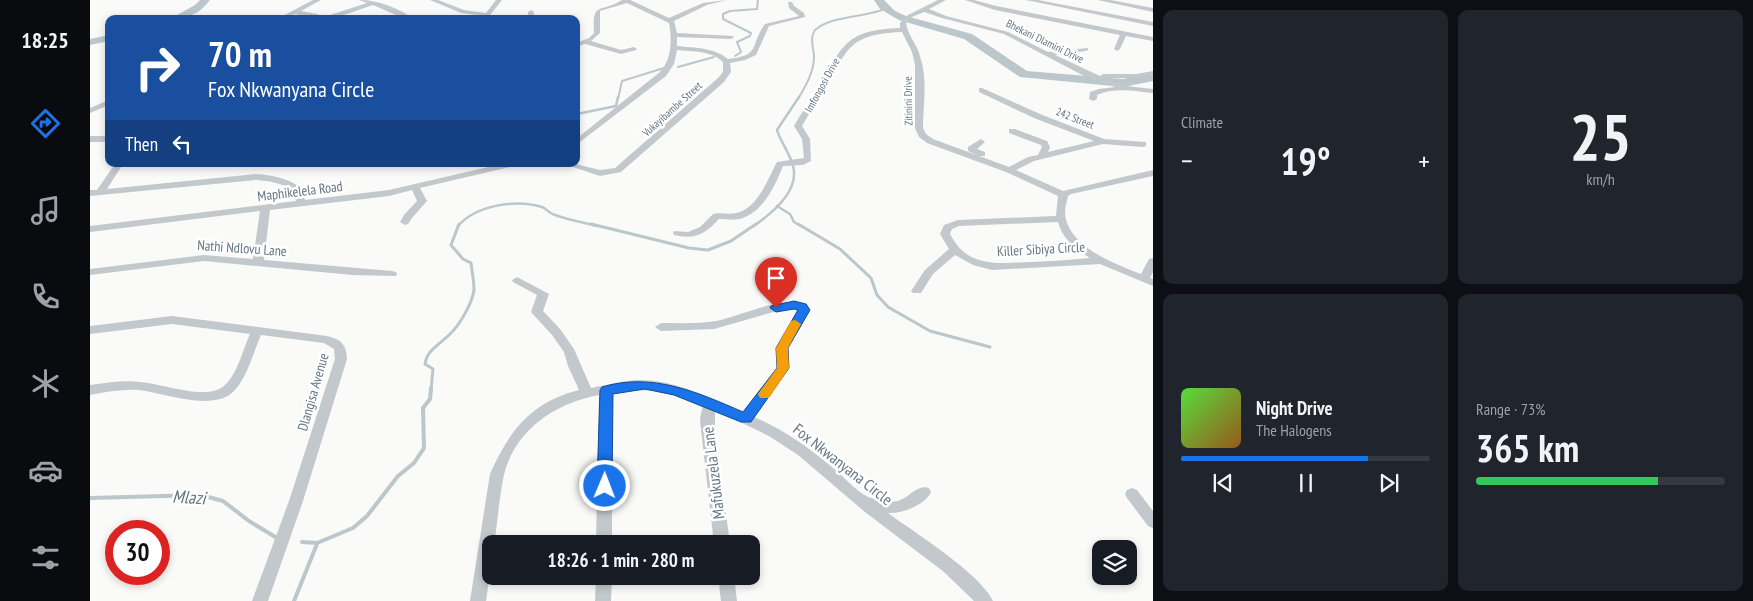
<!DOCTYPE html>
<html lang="en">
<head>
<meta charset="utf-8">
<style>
  body { margin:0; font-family:"PT Sans Narrow",sans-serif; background:#20242c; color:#f1f3f6; height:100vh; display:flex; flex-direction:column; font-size:19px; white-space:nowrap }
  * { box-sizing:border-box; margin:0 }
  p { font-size:16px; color:#9ea1a6 }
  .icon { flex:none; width:28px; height:28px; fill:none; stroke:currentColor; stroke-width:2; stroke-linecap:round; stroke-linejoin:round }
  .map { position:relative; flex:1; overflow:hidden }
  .sheet { display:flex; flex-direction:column; gap:10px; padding:10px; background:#0d0f14; width:600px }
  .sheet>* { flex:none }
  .guide { position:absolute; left:15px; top:15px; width:475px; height:152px; border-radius:10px; box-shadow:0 2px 8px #0003; background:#1a4fa0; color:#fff; overflow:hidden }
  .controls { position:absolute; left:1002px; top:540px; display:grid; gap:10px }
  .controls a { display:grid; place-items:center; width:45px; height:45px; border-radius:10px; background:#171b24; box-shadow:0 2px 8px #0003; font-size:25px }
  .speed { position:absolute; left:15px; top:520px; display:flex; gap:10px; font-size:25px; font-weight:700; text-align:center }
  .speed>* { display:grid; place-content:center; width:65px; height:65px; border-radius:50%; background:#171b24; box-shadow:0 2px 8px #0003; line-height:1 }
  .speed .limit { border:8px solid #d22; background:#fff; color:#111 }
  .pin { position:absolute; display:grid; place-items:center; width:42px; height:42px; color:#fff; margin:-51px -21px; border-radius:50% 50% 50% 0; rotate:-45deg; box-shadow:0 0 5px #0007 }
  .pin .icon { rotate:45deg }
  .me { position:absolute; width:55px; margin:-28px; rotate:1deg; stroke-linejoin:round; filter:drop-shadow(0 0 4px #0008) }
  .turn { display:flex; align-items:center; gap:18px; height:105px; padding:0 20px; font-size:22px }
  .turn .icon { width:65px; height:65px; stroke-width:2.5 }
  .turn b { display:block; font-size:35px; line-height:42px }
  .then { display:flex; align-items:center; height:48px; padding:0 20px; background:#0003; gap:10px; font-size:19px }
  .big { font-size:38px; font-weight:800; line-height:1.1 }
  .sheet .widget { flex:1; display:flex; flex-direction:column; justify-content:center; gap:8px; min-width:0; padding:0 18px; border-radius:10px; background:#20242c }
  .sheet .dial { align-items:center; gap:0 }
  .dial b { font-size:65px; line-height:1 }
  .song { display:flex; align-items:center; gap:15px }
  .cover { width:60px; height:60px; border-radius:8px; background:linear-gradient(135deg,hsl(110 70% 55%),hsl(30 70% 35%)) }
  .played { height:5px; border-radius:2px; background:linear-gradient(90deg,#1a73e8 75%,#363941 75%) }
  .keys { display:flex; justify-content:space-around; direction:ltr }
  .heat { display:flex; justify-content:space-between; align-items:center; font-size:28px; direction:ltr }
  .charge { height:8px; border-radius:4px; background:linear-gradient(90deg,#34c759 73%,#363941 0) }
  .sheet .tiles { flex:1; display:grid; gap:10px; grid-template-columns:repeat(2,1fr) }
  .trip { position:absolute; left:392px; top:535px; width:278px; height:50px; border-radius:10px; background:#171b24; box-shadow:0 2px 8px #0003; font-weight:800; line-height:50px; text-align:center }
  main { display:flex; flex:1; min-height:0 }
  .menu { display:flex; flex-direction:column; width:90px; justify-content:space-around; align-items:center; background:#090b0e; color:#9ea1a6 }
  .menu .icon { width:35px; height:35px }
  .menu .selected { color:#1a73e8 }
  .menu b { font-size:22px; color:#f1f3f6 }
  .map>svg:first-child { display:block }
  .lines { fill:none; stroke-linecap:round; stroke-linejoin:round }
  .stream-far3 { stroke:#bbc7cb; stroke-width:2 }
  .stream-far2 { stroke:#bbc7cb; stroke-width:2.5 }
  .stream-far1 { stroke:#bbc7cb; stroke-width:3 }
  .stream { stroke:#bbc7cb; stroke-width:4 }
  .river { fill:#bbc7cb; fill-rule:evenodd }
  .minor { fill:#c3c8cc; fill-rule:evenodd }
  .route { fill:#1a73e8; stroke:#114b97 }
  .slow { fill:#f59e0b }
  .labels { text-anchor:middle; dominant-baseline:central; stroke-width:5; stroke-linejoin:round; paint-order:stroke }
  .far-street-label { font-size:11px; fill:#657683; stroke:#fff }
  .street-label { font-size:14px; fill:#657683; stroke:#fff }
  .near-street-label { font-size:16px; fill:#657683; stroke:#fff }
  .near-water-label { font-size:18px; font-style:italic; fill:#60757c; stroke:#fff }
</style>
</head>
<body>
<main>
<nav class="menu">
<b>18:25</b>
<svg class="icon selected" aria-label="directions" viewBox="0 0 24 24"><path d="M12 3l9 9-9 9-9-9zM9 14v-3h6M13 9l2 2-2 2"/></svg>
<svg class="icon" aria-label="music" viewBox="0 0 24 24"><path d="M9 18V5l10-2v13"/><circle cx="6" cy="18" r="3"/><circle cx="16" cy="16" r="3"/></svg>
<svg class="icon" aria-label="phone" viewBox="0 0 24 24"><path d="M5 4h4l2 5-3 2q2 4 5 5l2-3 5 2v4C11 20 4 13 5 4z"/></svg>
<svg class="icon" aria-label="climate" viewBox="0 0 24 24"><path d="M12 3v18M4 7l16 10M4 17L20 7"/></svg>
<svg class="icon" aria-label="car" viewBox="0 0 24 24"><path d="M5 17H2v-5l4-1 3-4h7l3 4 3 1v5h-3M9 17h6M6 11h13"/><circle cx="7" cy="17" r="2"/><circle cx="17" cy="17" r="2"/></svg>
<svg class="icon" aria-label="filters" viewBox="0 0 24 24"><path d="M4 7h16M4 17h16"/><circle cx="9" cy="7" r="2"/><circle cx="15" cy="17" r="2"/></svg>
</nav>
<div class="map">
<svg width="1063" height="601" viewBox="0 0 1063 601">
  <rect width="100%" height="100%" fill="#fafaf8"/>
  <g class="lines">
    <path class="stream-far3" d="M645 56 651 52 647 42 660 36 661 33 633 19V14L640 11 667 9 668 0
      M588 67 624 57
      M528 99 532 81 574 68
      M708 99C715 87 724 72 724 57 724 48 719 39 725 30 743 15 773 18 795 9"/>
    <path class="stream-far2" d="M486 117 487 114 526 106 528 97
      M687 206 700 214 704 222 711 226
      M368 226C386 205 426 199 452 207 457 209 460 214 465 215 478 220 493 222 507 226
      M664 226C682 213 710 191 703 166 700 153 691 143 687 130L709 97"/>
    <path class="stream-far1" d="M501 224 599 248 618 250 641 241 666 224
      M708 224 750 249 781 278 787 295 798 307 840 331 900 347
      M341 390 343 369 335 364C337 350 350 344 359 335 369 326 382 304 384 290 384 281 382 272 381 263L373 259 361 245 369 224"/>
    <path class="stream" d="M0 498 111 495 133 501 159 521 187 538
      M212 542 227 543 263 528 277 516 308 476 324 463 334 448 333 408 340 399 341 388
      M204 601 227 544"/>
    <path class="river" d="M110 0H120C110 14 96 19 80 19L105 5Z
      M784 0H794L805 11 816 16 882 34 937 71 1033 79 1063 73V81L1033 87 930 77 874 39 809 20 790 9Z
      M19 35V41L0 45V39Z"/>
    <path class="minor" d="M223 0H231L211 11 227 14 234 17 277 3 269 0C288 0 309 8 324 19H315L283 5 242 19H227L205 14 195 19H187Z
      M340 0H348L374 10 396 13 406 0H412L397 19H391L393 16 371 13Z
      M532 0H540L579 18 613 3 637 0 617 5 584 21 587 33 643 36 644 37 641 39 587 37V46C605 48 623 47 638 59 672 55 659 46 675 24L709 16 699 8 698 2H702L704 6 714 13 715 17 679 26 666 55 655 60 640 63 641 72 634 82 531 172 510 176 474 164H486L510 170 525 168 628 78 633 72V62C620 50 603 52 587 50L584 64 576 76 486 145V139L570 72C582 59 582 39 579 23L537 3 510 11V33L501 41 531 50 544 47 547 49 546 50 531 54 495 44 486 47V43L499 38 504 33C502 0 510 14 532 0Z
      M848 0H856L839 9 856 16 918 32 958 52 998 48V50L996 51 965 55 1010 76 1013 74H1046L1063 71V75L1046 78H1015L1037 86 1063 89V93C1045 91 1024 87 1007 95V99L1003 101 999 99 1000 92 1009 89 1025 87 996 77 914 34 852 18 834 12 822 17 816 23C818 36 827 44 830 56 838 79 833 105 833 128L836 134 843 139 919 167 938 157 948 155 952 147 951 145 919 133V129H925L957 141 960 147 958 152 1004 141 944 118 889 92V88H892L950 114 1014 139 1056 142V146L1053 147 1013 144 944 161 926 170 973 191 1063 170V176L981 194 978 196C977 201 975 207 975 212 976 246 1025 264 1051 274L1059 259 1063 258V272L1060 278 1063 279V286L1010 264 902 270 883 265 865 255 843 274 831 293H823L821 291 835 270 859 249 850 234 854 225 868 220 966 216 968 196 916 172 837 143 829 137 825 128V65L822 52 812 32C759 34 758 48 735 90 728 102 719 113 712 126L720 139 721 161 713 165 693 166C685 186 674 210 653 218 646 221 636 219 629 219 615 234 605 240 584 235L583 233 584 231 598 232 610 227 623 214C630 212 639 215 646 213 668 209 678 178 687 162L714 158 712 139 704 126C711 113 720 102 727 90 753 46 754 30 810 28V23L818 15ZM968 222C972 238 986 250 1000 258 980 260 961 261 942 262 908 263 878 269 860 234L862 229 869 226Z
      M875 0H884L906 6 1063 37V41L1036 36 1030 49 1027 51 1024 49 1030 35 905 10Z
      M936 0H948L1063 22V26Z
      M1008 0H1020L1063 8V12Z
      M441 10 444 12V19H438V12Z
      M19 100V105L0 113V108Z
      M0 136H19V142H0Z
      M891 139 895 142 887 149 895 152V156H889L878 151V147Z
      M25 164H33L17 189 166 174C182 175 198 178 211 188L215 200 299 190 411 164H425L424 166 330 188 337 201 322 218 318 224 315 225 310 222 314 215 327 201 322 190 299 196 180 210 174 260 302 271 306 272 307 274 306 276 263 275 114 261 0 275V269L114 255 163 259 170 211 0 232V226L206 201 204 191C192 183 180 181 166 180L0 196V190H7Z
      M427 277 459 294 453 311 470 329 484 349 501 388C516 385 531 381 547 380 584 379 620 398 653 412L687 367 686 348 707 310 703 309 687 311 624 329 571 331 565 327 571 323C589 323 609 324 626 321 655 315 688 296 717 305L719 311 698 348 699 368 664 417C693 429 718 447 742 467 752 475 767 492 778 497 786 500 800 503 808 501 820 497 827 484 839 488L841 492C835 505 812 514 798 513 824 532 891 574 903 601H884L854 572 775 512 708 455 679 436 625 410V430L640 544H624L611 430 610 418 613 405C583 393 555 386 522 393V544H506L509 395C466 403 425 429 414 475 409 497 408 521 404 544H401V566L396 601H380L400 474C419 431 441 402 489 390L478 366 474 352 462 335 441 312 447 295 423 282 422 280Z
      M82 316 237 336C252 340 256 344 257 359L213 501 178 601H162L199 501 245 359 244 349 234 343 171 335C163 353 158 375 145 390 125 413 75 393 49 390 33 389 16 392 0 395V385C16 383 33 380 50 382 71 383 118 402 135 385 148 373 153 349 160 334L82 324 0 334V326Z
      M1042 488 1047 490 1063 511V528L1058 526 1037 498 1035 494 1037 490Z
      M506 576H522L521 601H505Z
      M628 576H644L647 601H631Z"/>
  </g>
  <path class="route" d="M704 301 716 304 720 310 698 348 699 368 661 422H651L584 395 555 389 523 394 522 486 520 490 515 492 510 490 507 486 510 390 512 387C562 372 607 392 653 412L687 368 686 348 708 310 704 309 686 312 680 308 681 306Z"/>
  <path class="slow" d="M705 320 711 324 698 348 699 368 679 398H670L668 394 687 368 686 348 701 321Z"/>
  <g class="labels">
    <g class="far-street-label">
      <text transform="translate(955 41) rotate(26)">Bhekani Dlamini Drive</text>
      <text transform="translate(732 85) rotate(-61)">Imfongosi Drive</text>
      <text transform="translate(818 101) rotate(-91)">Zitinini Drive</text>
      <text transform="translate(582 109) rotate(-42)">Vukayibambe Street</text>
      <text transform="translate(985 118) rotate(21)">242 Street</text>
    </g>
    <g class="street-label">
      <text transform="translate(210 191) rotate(-7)">Maphikelela Road</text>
      <text transform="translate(152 248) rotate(4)">Nathi Ndlovu Lane</text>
      <text transform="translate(951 249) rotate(-3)">Killer Sibiya Circle</text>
      <text transform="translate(223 392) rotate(-74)">Dlangisa Avenue</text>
    </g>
    <g class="near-street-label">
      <text transform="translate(753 464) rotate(38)">Fox Nkwanyana Circle</text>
      <text transform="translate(623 473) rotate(-97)">Mafukuzela Lane</text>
    </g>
    <g class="near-water-label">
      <text transform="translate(99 497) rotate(3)">Mlazi</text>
    </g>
  </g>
</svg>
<div class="controls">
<a><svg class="icon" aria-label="layers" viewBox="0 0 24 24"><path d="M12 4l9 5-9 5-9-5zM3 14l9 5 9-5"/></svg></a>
</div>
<div class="speed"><div class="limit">30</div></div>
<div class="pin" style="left:686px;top:308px;background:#d93025"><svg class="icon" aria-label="arrive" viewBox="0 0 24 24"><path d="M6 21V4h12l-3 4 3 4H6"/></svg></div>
<svg class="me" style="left:515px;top:486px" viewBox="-20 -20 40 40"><circle r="17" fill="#1a73e8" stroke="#fff" stroke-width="3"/><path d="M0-11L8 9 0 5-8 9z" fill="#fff"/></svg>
<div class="trip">18:26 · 1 min · 280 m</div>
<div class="guide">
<div class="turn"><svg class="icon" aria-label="right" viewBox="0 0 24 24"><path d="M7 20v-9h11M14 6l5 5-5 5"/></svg><div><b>70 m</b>Fox Nkwanyana Circle</div></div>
<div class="then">Then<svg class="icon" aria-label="left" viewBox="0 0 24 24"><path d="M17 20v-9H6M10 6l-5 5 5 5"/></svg></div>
</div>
</div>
<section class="sheet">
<div class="tiles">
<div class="widget"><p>Climate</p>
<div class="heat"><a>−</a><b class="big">19°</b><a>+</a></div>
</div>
<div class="widget dial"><b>25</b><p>km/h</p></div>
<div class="widget">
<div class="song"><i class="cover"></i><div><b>Night Drive</b><p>The Halogens</p></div></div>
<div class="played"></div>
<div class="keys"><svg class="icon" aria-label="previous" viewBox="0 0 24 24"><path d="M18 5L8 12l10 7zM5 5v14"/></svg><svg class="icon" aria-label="pause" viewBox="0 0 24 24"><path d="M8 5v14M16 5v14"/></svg><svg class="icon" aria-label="next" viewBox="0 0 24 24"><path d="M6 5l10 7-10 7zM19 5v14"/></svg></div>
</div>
<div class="widget"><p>Range · 73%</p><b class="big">365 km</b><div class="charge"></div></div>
</div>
</section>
</main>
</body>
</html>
